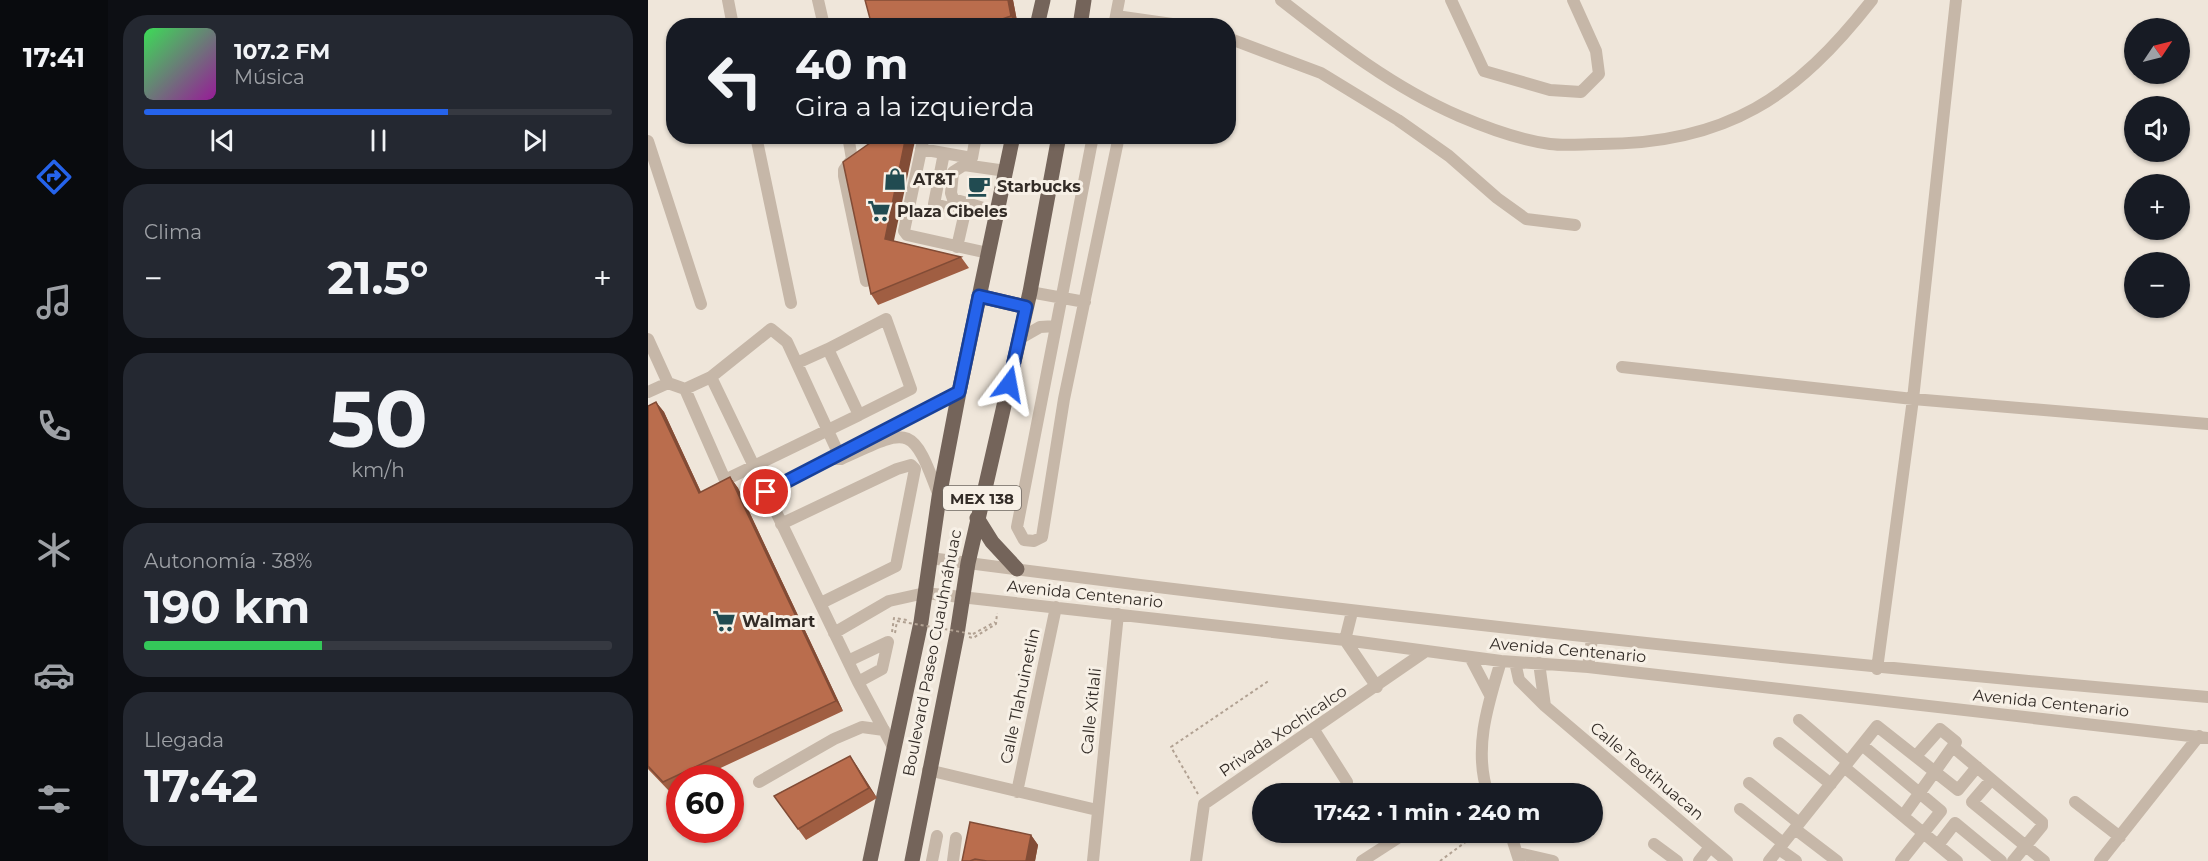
<!DOCTYPE html>
<html lang="es">
<head>
<meta charset="utf-8">
<style>
  body { margin:0; font-family:Montserrat,sans-serif; background:#242831; color:#f1f3f6; height:100vh; display:flex; flex-direction:column; font-size:22px; white-space:nowrap }
  * { box-sizing:border-box; margin:0 }
  p { font-size:20px; color:#9ea1a6 }
  .icon { flex:none; width:33px; height:33px; fill:none; stroke:currentColor; stroke-width:2; stroke-linecap:round; stroke-linejoin:round }
  .map { position:relative; flex:1; overflow:hidden }
  .drawer { display:flex; flex-direction:column; gap:15px; padding:15px; background:#0d0f14; width:540px }
  .drawer>* { flex:none }
  .top-card { position:absolute; left:18px; top:18px; width:570px; height:126px; border-radius:24px; box-shadow:0 2px 4px #0004; background:#171b24; color:#f1f3f6; overflow:hidden }
  .needle { width:39px; rotate:55deg }
  .controls { position:absolute; left:1476px; top:18px; display:grid; gap:12px }
  .controls a { display:grid; place-items:center; width:66px; height:66px; border-radius:50%; background:#171b24; box-shadow:0 2px 4px #0004; font-size:30px }
  .speed { position:absolute; left:18px; top:765px; display:flex; gap:12px; font-size:30px; font-weight:700; text-align:center }
  .speed>* { display:grid; place-content:center; width:78px; height:78px; border-radius:50%; background:#171b24; box-shadow:0 2px 4px #0004; line-height:1 }
  .speed .limit { border:9px solid #d22; background:#fff; color:#111 }
  .pin { position:absolute; display:grid; place-items:center; width:51px; height:51px; color:#fff; margin:-26px; border:3px solid #fff; border-radius:50%; box-shadow:0 2px 6px #0007 }
  .me { position:absolute; width:66px; margin:-33px; rotate:13deg; stroke-linejoin:round; filter:drop-shadow(0 0 4px #0008) }
  .turn { display:flex; align-items:center; gap:21px; height:126px; padding:0 30px; font-size:27px }
  .turn .icon { width:78px; height:78px; stroke-width:2.5 }
  .turn b { display:block; font-size:42px; line-height:51px }
  .big { font-size:45px; font-weight:700; line-height:1.1 }
  .drawer .card { flex:1; display:flex; flex-direction:column; justify-content:center; gap:9px; min-width:0; padding:0 21px; border-radius:24px; background:#242831 }
  .drawer .dial { align-items:center; gap:0 }
  .dial b { font-size:78px; line-height:1 }
  .song { display:flex; align-items:center; gap:18px }
  .cover { width:72px; height:72px; border-radius:9px; background:linear-gradient(135deg,hsl(130 70% 55%),hsl(300 70% 35%)) }
  .played { height:6px; border-radius:3px; background:linear-gradient(90deg,#2563eb 65%,#363941 65%) }
  .keys { display:flex; justify-content:space-around; direction:ltr }
  .heat { display:flex; justify-content:space-between; align-items:center; font-size:33px; direction:ltr }
  .charge { height:9px; border-radius:4px; background:linear-gradient(90deg,#34c759 38%,#363941 0) }
  .trip { position:absolute; left:604px; top:783px; width:351px; height:60px; border-radius:30px; background:#171b24; box-shadow:0 2px 4px #0004; font-weight:700; line-height:60px; text-align:center }
  main { display:flex; flex:1; min-height:0 }
  .tabs { display:flex; flex-direction:column; width:108px; justify-content:space-around; align-items:center; background:#090b0e; color:#9ea1a6 }
  .tabs .icon { width:42px; height:42px }
  .tabs .active { color:#2563eb }
  .tabs b { font-size:27px; color:#f1f3f6 }
  .map>svg:first-child { display:block }
  .lines { fill:none; stroke-linecap:round; stroke-linejoin:round }
  .path { stroke:#b1a192; stroke-width:2; stroke-dasharray:3 3; stroke-linecap:butt }
  .minor { stroke:#c6b7a8; stroke-width:12 }
  .major { stroke:#74645a; stroke-width:15 }
  .path-bridge { stroke:#b1a192; stroke-width:2; stroke-dasharray:3 3; stroke-linecap:butt }
  .wall { fill:#a05e42 }
  .shaded-wall { fill:#824c36 }
  .building { fill:#ba6d4d; stroke:#824c36; stroke-width:1.5 }
  .route-casing { stroke:#184099; stroke-width:15 }
  .route { stroke:#2563eb; stroke-width:10 }
  .labels { text-anchor:middle; dominant-baseline:central; stroke-width:6; stroke-linejoin:round; paint-order:stroke }
  .shield { fill:#f7f0e6; stroke:#6e6760; stroke-width:1.5 }
  .shield-label { font-size:15px; font-weight:bold; fill:#332c27 }
  .poi-label { font-size:16px; font-weight:bold; fill:#332c27; stroke:#f7f0e6; text-anchor:start }
  .street-label { font-size:16px; fill:#332c27; stroke:#f7f0e6 }
</style>
</head>
<body>
<main>
<nav class="tabs">
<b>17:41</b>
<svg class="icon active" aria-label="directions" viewBox="0 0 24 24"><path d="M12 3l9 9-9 9-9-9zM9 14v-3h6M13 9l2 2-2 2"/></svg>
<svg class="icon" aria-label="music" viewBox="0 0 24 24"><path d="M9 18V5l10-2v13"/><circle cx="6" cy="18" r="3"/><circle cx="16" cy="16" r="3"/></svg>
<svg class="icon" aria-label="phone" viewBox="0 0 24 24"><path d="M5 4h4l2 5-3 2q2 4 5 5l2-3 5 2v4C11 20 4 13 5 4z"/></svg>
<svg class="icon" aria-label="climate" viewBox="0 0 24 24"><path d="M12 3v18M4 7l16 10M4 17L20 7"/></svg>
<svg class="icon" aria-label="car" viewBox="0 0 24 24"><path d="M5 17H2v-5l4-1 3-4h7l3 4 3 1v5h-3M9 17h6M6 11h13"/><circle cx="7" cy="17" r="2"/><circle cx="17" cy="17" r="2"/></svg>
<svg class="icon" aria-label="filters" viewBox="0 0 24 24"><path d="M4 7h16M4 17h16"/><circle cx="9" cy="7" r="2"/><circle cx="15" cy="17" r="2"/></svg>
</nav>
<section class="drawer">
<div class="card">
<div class="song"><i class="cover"></i><div><b>107.2 FM</b><p>Música</p></div></div>
<div class="played"></div>
<div class="keys"><svg class="icon" aria-label="previous" viewBox="0 0 24 24"><path d="M18 5L8 12l10 7zM5 5v14"/></svg><svg class="icon" aria-label="pause" viewBox="0 0 24 24"><path d="M8 5v14M16 5v14"/></svg><svg class="icon" aria-label="next" viewBox="0 0 24 24"><path d="M6 5l10 7-10 7zM19 5v14"/></svg></div>
</div>
<div class="card"><p>Clima</p>
<div class="heat"><a>−</a><b class="big">21.5°</b><a>+</a></div>
</div>
<div class="card dial"><b>50</b><p>km/h</p></div>
<div class="card"><p>Autonomía · 38%</p><b class="big">190 km</b><div class="charge"></div></div>
<div class="card"><p>Llegada</p><b class="big">17:42</b></div>
</section>
<div class="map">
<svg width="1560" height="861" viewBox="0 0 1560 861">
  <rect width="100%" height="100%" fill="#efe6da"/>
  <g class="lines">
    <path class="path" d="M244 632 246 618 259 620
      M247 633 249 621
      M325 634 347 622
      M321 637 325 638 348 624 349 613
      M550 794 523 747 622 680
      M792 861 831 832"/>
    <path class="minor" d="M80 0 85 26
      M170 0 176 26
      M633 0C688 43 746 88 811 116 839 128 872 140 902 144 918 146 936 144 952 144 1079 144 1148 97 1224 0
      M803 0 836 71 902 90 933 92 951 74 948 51 925 0
      M468 16 538 26
      M466 26 471 0
      M580 38 673 73 750 120 801 156 849 198 878 219 927 225
      M108 136 143 303
      M200 136 204 159 196 170V176L218 281
      M276 136 256 231 259 235 340 253
      M445 136 369 527 376 540 386 541 394 537 416 399 471 136
      M0 141 53 304
      M273 149 324 158 328 136
      M296 153 286 204 317 212 309 247
      M349 212 305 199 303 193 305 172 316 165 358 171
      M382 292 437 302
      M0 339 20 383
      M371 339 392 327 408 326
      M180 349 238 319 263 389 211 415
      M974 367 1265 399 1560 424
      M63 377 210 682 246 749
      M37 389 77 480 211 415 180 349 149 363
      M0 392 20 383 37 389 63 377 123 329 139 342 193 459
      M224 437 311 392
      M118 492 184 459H193C262 427 264 423 291 496
      M133 524 249 469 263 465 267 469 248 566 173 603
      M282 558C707 614 1133 660 1560 697
      M704 612 697 640 729 687
      M186 633 241 601 277 593 697 640 853 661 940 667 1560 738
      M822 657 842 695
      M200 661 240 642 234 669 210 682
      M867 662 871 680 897 706 1079 861
      M891 663 897 706
      M940 667 944 639
      M1229 669 1265 399 1308 0
      M1151 720 1200 762
      M666 730 699 782
      M1131 743 1183 784
      M1214 745 1293 811 1253 861
      M1305 747 1394 822V826L1365 861
      M1196 767 1309 861
      M280 770 449 810
      M1343 780 1324 802 1396 861
      M111 782 186 739 214 727 236 730
      M1101 783 1151 823
      M369 792 408 607
      M840 794C825 749 840 704 853 661
      M1427 802 1472 837
      M1092 809 1135 843
      M1255 816 1308 742 1292 729 1268 756
      M1147 829 1189 861
      M862 832 871 860
      M1006 844 1029 861
      M1290 845 1307 823 1353 861
      M1131 849 1148 861
      M870 853 905 861
      M284 861 289 836
      M305 861 308 838
      M445 861 470 614
      M548 861 556 804 778 651
      M714 861 759 832
      M1051 861 1062 847
      M1121 861 1229 726 1310 790 1329 767
      M1452 861 1551 736"/>
    <path class="major" d="M389 26 395 0
      M432 26 436 0
      M331 296 378 307
      M329 518 344 542 369 569
      M222 861 273 622 291 497 311 392 365 136
      M264 861 309 634 320 563 382 292 411 136"/>
    <path class="path-bridge" d="M249 621 325 634"/>
  </g>
  <path class="wall" d="M217 0H365L370 26H224Z
    M246 241 313 257 321 268 230 305 223 294Z
    M8 402 16 412 53 492 82 477 90 488 195 711 51 778H32V788L22 792 0 769V406Z
    M202 756 229 798 158 840 126 796Z
    M383 835 390 845 387 861H314Z"/>
  <path class="shaded-wall" d="M360 0H365L370 26 363 16Z
    M258 136H268L244 250 237 239Z
    M8 402 16 412 58 503 51 493Z
    M82 477 90 488 195 711 188 701Z
    M202 756 209 766 229 798 221 788Z
    M383 835 390 845 387 861H378Z"/>
  <path class="building" d="M217 0H360L363 16 334 26H224Z
    M232 136H258L237 239 313 257 223 294 195 162Z
    M8 402 51 493 82 477 188 701 15 782 0 766V406Z
    M202 756 221 788 150 829 126 796Z
    M322 822 383 835 378 861H339L327 859 322 861H314Z"/>
  <g class="lines">
    <g class="route-casing">
      <path id="route" d="M118 492 311 392 331 296 378 307 361 384"/>
    </g>
    <use href="#route" class="route"/>
  </g>
  <defs>
    <g id="shop-bare" transform="scale(1.8)"><path d="M-5-2.5h2.3a2.7 3.5 0 0 1 5.4 0H5L5.5 6h-11ZM-1.5-2.5h3a1.5 2.3 0 0 0-3 0Z" fill="#214b51" stroke="#f7f0e6" stroke-width="2.5" paint-order="stroke"/></g>
    <g id="cafe-bare" transform="scale(1.8)"><path d="M-5.5-4.5H6V0H3Q3 3.5 0 3.5H-2.5Q-5.5 3.5-5.5 0ZM3-3.2v2h1.7v-2ZM-6 4.5H4V6H-6Z" fill="#214b51" stroke="#f7f0e6" stroke-width="2.5" paint-order="stroke"/></g>
    <g id="supermarket-bare" transform="scale(1.8)"><path d="M-6-5.5h2.5l.6 2H6L4.5 2H-2.5L-4.4-4H-6ZM-1.5 3.2a1.3 1.3 0 1 0 .1 0ZM3 3.2a1.3 1.3 0 1 0 .1 0Z" fill="#214b51" stroke="#f7f0e6" stroke-width="2.5" paint-order="stroke"/></g>
  </defs>
  <g fill-rule="evenodd">
    <use href="#shop-bare" x="247" y="179"/>
    <use href="#cafe-bare" x="331" y="186"/>
    <use href="#supermarket-bare" x="231" y="211"/>
    <use href="#supermarket-bare" x="76" y="621"/>
  </g>
  <g class="labels">
    <rect class="shield" x="295" y="486" width="78" height="24" rx="4.5"/>
    <g class="shield-label">
      <text x="334" y="498">MEX 138</text>
    </g>
    <g class="poi-label">
      <text x="265" y="179">AT&amp;T</text>
      <text x="349" y="186">Starbucks</text>
      <text x="249" y="211">Plaza Cibeles</text>
      <text x="94" y="621">Walmart</text>
    </g>
    <g class="street-label">
      <text transform="translate(437 594) rotate(6)">Avenida Centenario</text>
      <text transform="translate(920 650) rotate(5)">Avenida Centenario</text>
      <text transform="translate(284 653) rotate(-79)">Boulevard Paseo Cuauhnáhuac</text>
      <text transform="translate(372 696) rotate(-78)">Calle Tlahuinetlin</text>
      <text transform="translate(1403 703) rotate(6)">Avenida Centenario</text>
      <text transform="translate(443 711) rotate(-84)">Calle Xitlali</text>
      <text transform="translate(635 731) rotate(-34)">Privada Xochicalco</text>
      <text transform="translate(999 771) rotate(40)">Calle Teotihuacan</text>
    </g>
  </g>
</svg>
<div class="controls">
<a><svg class="needle" viewBox="-14 -14 28 28"><path d="M0-13l5 13h-10z" fill="#e53935"/><path d="M0 13l5-13h-10z" fill="#9ea1a6"/></svg></a>
<a><svg class="icon" aria-label="sound" viewBox="0 0 24 24"><path d="M4 9h4l5-4v14l-5-4H4zM17 9q2 3 0 6"/></svg></a>
<a>+</a>
<a>−</a>
</div>
<div class="speed"><div class="limit">60</div></div>
<div class="pin" style="left:118px;top:492px;background:#d93025"><svg class="icon" aria-label="arrive" viewBox="0 0 24 24"><path d="M6 21V4h12l-3 4 3 4H6"/></svg></div>
<svg class="me" style="left:361px;top:384px" viewBox="-20 -20 40 40"><path d="M0-17L14 15 0 8-14 15z" fill="#2563eb" stroke="#fff" stroke-width="4"/></svg>
<div class="trip">17:42 · 1 min · 240 m</div>
<div class="top-card">
<div class="turn"><svg class="icon" aria-label="left" viewBox="0 0 24 24"><path d="M17 20v-9H6M10 6l-5 5 5 5"/></svg><div><b>40 m</b>Gira a la izquierda</div></div>
</div>
</div>
</main>
</body>
</html>
